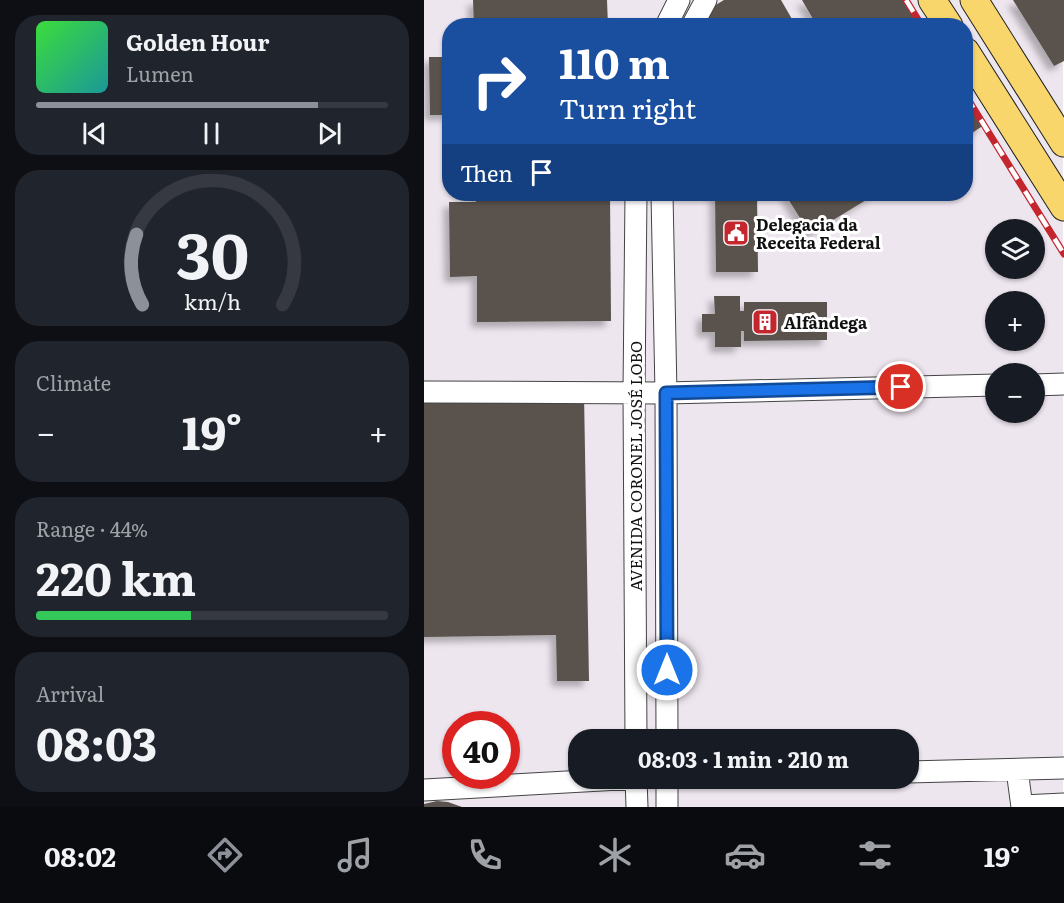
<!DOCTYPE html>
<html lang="en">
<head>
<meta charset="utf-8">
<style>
  body { margin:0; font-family:Literata,serif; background:#20242c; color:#f1f3f6; height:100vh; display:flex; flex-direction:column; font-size:22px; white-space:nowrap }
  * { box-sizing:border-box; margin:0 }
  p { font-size:20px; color:#9ea1a6 }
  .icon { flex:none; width:33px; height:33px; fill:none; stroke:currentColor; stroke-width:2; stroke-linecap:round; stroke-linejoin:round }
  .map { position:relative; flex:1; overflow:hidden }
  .details { display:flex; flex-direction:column; gap:15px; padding:15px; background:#0d0f14; width:424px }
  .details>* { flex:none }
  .hud { position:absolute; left:18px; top:18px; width:531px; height:183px; border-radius:24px; box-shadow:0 2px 4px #0004; background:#1a4fa0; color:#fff; overflow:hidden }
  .tools { position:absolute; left:561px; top:219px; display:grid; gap:12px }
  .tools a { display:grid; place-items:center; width:60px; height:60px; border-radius:50%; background:#171b24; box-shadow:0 2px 4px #0004; font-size:30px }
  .speed { position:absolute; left:18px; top:711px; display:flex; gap:12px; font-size:30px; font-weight:700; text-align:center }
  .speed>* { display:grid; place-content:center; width:78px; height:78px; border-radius:50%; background:#171b24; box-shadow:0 2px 4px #0004; line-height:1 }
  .speed .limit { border:9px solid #d22; background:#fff; color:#111 }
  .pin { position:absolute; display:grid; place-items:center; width:51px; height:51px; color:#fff; margin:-26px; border:3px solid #fff; border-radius:50%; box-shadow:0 2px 6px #0007 }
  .me { position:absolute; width:66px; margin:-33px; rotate:0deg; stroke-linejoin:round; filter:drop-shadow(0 0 4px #0008) }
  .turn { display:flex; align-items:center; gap:21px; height:126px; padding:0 18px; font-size:27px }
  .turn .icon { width:78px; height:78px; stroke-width:2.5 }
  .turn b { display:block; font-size:42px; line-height:51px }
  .then { display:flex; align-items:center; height:57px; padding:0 18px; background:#0003; gap:12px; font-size:22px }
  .big { font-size:45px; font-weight:700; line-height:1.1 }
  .details .widget { flex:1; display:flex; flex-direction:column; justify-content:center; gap:9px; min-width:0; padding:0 21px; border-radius:24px; background:#20242c }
  .details .dial { align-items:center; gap:0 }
  .dial svg { height:156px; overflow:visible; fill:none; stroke:#363941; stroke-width:7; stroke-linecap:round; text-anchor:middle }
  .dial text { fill:#f1f3f6; stroke:none }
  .song { display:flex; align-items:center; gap:18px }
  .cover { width:72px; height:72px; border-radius:9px; background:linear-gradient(135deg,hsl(120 70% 55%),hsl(180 70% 35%)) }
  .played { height:6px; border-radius:3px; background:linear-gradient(90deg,#8c9099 80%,#363941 80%) }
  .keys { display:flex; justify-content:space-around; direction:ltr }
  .heat { display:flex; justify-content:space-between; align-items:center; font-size:33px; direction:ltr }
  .charge { height:9px; border-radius:4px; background:linear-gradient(90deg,#34c759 44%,#363941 0) }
  .trip { position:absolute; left:144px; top:729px; width:351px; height:60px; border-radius:24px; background:#171b24; box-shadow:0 2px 4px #0004; font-weight:700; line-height:60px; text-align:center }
  .tabs { display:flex; height:96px; justify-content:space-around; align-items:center; background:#090b0e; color:#9ea1a6 }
  .tabs .icon { width:42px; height:42px }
  .tabs .on { color:#8c9099 }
  .tabs b { font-size:27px; color:#f1f3f6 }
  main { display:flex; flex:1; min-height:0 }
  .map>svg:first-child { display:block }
  .industrial { fill:#eee6ef; fill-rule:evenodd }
  .building { fill:#5a524d; filter:url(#shadow) }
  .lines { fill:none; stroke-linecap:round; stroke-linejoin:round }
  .minor-casing { stroke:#444; stroke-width:23 }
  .major-casing { stroke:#222; stroke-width:29 }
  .minor { stroke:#fff; stroke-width:21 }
  .major { stroke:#f9d66b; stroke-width:27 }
  .rail-casing { stroke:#c4262e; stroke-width:7 }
  .rail { stroke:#fff; stroke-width:4.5; stroke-dasharray:14; stroke-linecap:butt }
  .route-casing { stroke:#114b97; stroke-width:15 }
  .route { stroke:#1a73e8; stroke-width:10 }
  .labels { text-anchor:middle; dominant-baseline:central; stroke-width:6; stroke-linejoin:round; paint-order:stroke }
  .poi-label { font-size:16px; font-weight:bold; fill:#111; stroke:#fff; text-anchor:start }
  .street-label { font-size:16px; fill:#111; stroke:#fff }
</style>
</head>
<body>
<main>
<section class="details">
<div class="widget">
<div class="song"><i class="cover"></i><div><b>Golden Hour</b><p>Lumen</p></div></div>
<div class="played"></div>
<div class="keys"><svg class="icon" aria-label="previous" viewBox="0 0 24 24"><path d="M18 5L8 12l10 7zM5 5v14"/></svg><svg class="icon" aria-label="pause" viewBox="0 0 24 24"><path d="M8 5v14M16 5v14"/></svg><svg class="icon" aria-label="next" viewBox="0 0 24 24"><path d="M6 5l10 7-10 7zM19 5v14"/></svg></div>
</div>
<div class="widget dial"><svg viewBox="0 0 100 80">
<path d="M14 69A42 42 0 1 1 86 69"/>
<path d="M14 69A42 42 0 0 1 11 33" stroke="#8c9099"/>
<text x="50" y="56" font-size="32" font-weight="700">30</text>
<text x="50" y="72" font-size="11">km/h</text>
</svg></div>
<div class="widget"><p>Climate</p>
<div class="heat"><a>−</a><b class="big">19°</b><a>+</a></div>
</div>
<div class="widget"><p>Range · 44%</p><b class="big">220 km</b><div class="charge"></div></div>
<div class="widget"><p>Arrival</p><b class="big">08:03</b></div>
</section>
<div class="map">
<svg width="640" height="807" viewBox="0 0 640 807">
  <defs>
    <filter id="shadow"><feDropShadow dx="-5.5" dy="5.5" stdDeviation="3" flood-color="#0004"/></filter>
  </defs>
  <rect width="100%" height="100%" fill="#fffdf5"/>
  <path class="industrial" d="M0 0H639V807H0ZM26 26H542V194H26ZM572 230H610V268H572ZM572 302H610V340H572ZM572 374H610V412H572ZM32 724H82V776H32ZM154 740H484V778H154Z"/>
  <path class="building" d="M49 0H183L184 26H50Z
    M300 0H357L372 26H285L277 14Z
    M378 0H482L498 26H389L392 24Z
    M589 0H640V61L630 66Z
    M5 57H26V115H6Z
    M542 95 560 125 542 137Z
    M52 194H186L187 321 53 322V276L26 277 25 202H52Z
    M291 194H333L334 272H292Z
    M361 194H452L386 234Z
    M290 296H316V311H320V302H403V340L320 341V331H317V347H291V332H278V314H291Z
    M160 395 165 681H133L132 635 0 637V397Z
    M13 801 24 802 38 807H0V804Z"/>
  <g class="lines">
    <g class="minor-casing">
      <path id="minor" d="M242 26 255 0
        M268 26 282 0
        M212 194 210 392 212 740
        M238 194 242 393 243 740
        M610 385 640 384
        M0 392 242 393 572 385
        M593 770 598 807
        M484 772 640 768
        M212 778 213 807
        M243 778V807
        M0 790 214 778
        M598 806 640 804"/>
    </g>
    <g class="major-casing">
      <path id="major" d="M508 0 525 26
        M550 0 640 143
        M542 52 640 207"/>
    </g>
    <use href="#minor" class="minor"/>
    <use href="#major" class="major"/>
    <g class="rail-casing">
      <path id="rail" d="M482 0 498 26
        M542 96 640 254"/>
    </g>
    <use href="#rail" class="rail"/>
  </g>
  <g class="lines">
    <g class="route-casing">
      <path id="route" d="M243 670 242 393 477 387"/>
    </g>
    <use href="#route" class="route"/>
  </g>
  <defs>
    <g id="civic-square" transform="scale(1.35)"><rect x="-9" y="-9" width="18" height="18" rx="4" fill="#c4262e" stroke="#fff"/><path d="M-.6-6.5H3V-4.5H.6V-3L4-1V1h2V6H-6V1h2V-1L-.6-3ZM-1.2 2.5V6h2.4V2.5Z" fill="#fff"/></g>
    <g id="building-square" transform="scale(1.35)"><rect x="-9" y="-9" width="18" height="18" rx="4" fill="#c4262e" stroke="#fff"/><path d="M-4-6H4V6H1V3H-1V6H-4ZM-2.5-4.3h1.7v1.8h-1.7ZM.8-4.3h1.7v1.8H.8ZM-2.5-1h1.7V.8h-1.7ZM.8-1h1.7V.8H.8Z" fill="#fff"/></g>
  </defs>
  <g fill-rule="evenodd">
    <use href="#civic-square" x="312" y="233"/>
    <use href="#building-square" x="341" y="322"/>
  </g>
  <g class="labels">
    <g class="poi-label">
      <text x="332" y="224">Delegacia da<tspan x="332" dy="18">Receita Federal</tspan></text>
      <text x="360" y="322">Alfândega</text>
    </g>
    <g class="street-label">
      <text transform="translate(211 466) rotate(-90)">AVENIDA CORONEL JOSÉ LOBO</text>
    </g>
  </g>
</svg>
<div class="tools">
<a><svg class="icon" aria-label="layers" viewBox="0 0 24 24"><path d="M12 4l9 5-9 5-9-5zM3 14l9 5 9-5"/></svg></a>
<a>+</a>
<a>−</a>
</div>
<div class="speed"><div class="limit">40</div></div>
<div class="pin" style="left:477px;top:387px;background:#d93025"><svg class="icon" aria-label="arrive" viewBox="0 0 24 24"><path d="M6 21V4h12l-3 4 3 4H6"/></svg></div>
<svg class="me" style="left:243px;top:670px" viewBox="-20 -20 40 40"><circle r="17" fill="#1a73e8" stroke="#fff" stroke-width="3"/><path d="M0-11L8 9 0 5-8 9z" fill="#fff"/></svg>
<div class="trip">08:03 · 1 min · 210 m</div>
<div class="hud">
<div class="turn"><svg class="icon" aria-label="right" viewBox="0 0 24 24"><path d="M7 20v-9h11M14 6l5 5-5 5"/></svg><div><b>110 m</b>Turn right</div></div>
<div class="then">Then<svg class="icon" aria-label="arrive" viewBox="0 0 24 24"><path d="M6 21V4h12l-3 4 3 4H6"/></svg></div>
</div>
</div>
</main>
<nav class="tabs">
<b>08:02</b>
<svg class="icon on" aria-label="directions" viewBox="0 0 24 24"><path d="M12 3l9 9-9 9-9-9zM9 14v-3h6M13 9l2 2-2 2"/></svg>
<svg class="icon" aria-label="music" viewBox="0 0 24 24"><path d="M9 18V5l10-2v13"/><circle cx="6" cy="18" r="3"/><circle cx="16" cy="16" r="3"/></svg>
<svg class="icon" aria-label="phone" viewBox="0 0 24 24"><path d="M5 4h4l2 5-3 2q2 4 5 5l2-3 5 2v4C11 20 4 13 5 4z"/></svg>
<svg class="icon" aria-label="climate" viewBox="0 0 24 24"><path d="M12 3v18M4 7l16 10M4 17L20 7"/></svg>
<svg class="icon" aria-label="car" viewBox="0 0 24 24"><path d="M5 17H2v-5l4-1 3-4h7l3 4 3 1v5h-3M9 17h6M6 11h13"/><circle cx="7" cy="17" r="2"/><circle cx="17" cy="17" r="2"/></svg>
<svg class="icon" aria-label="filters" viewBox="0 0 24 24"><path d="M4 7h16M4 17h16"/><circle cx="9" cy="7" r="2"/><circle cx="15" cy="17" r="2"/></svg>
<b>19°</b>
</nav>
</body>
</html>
